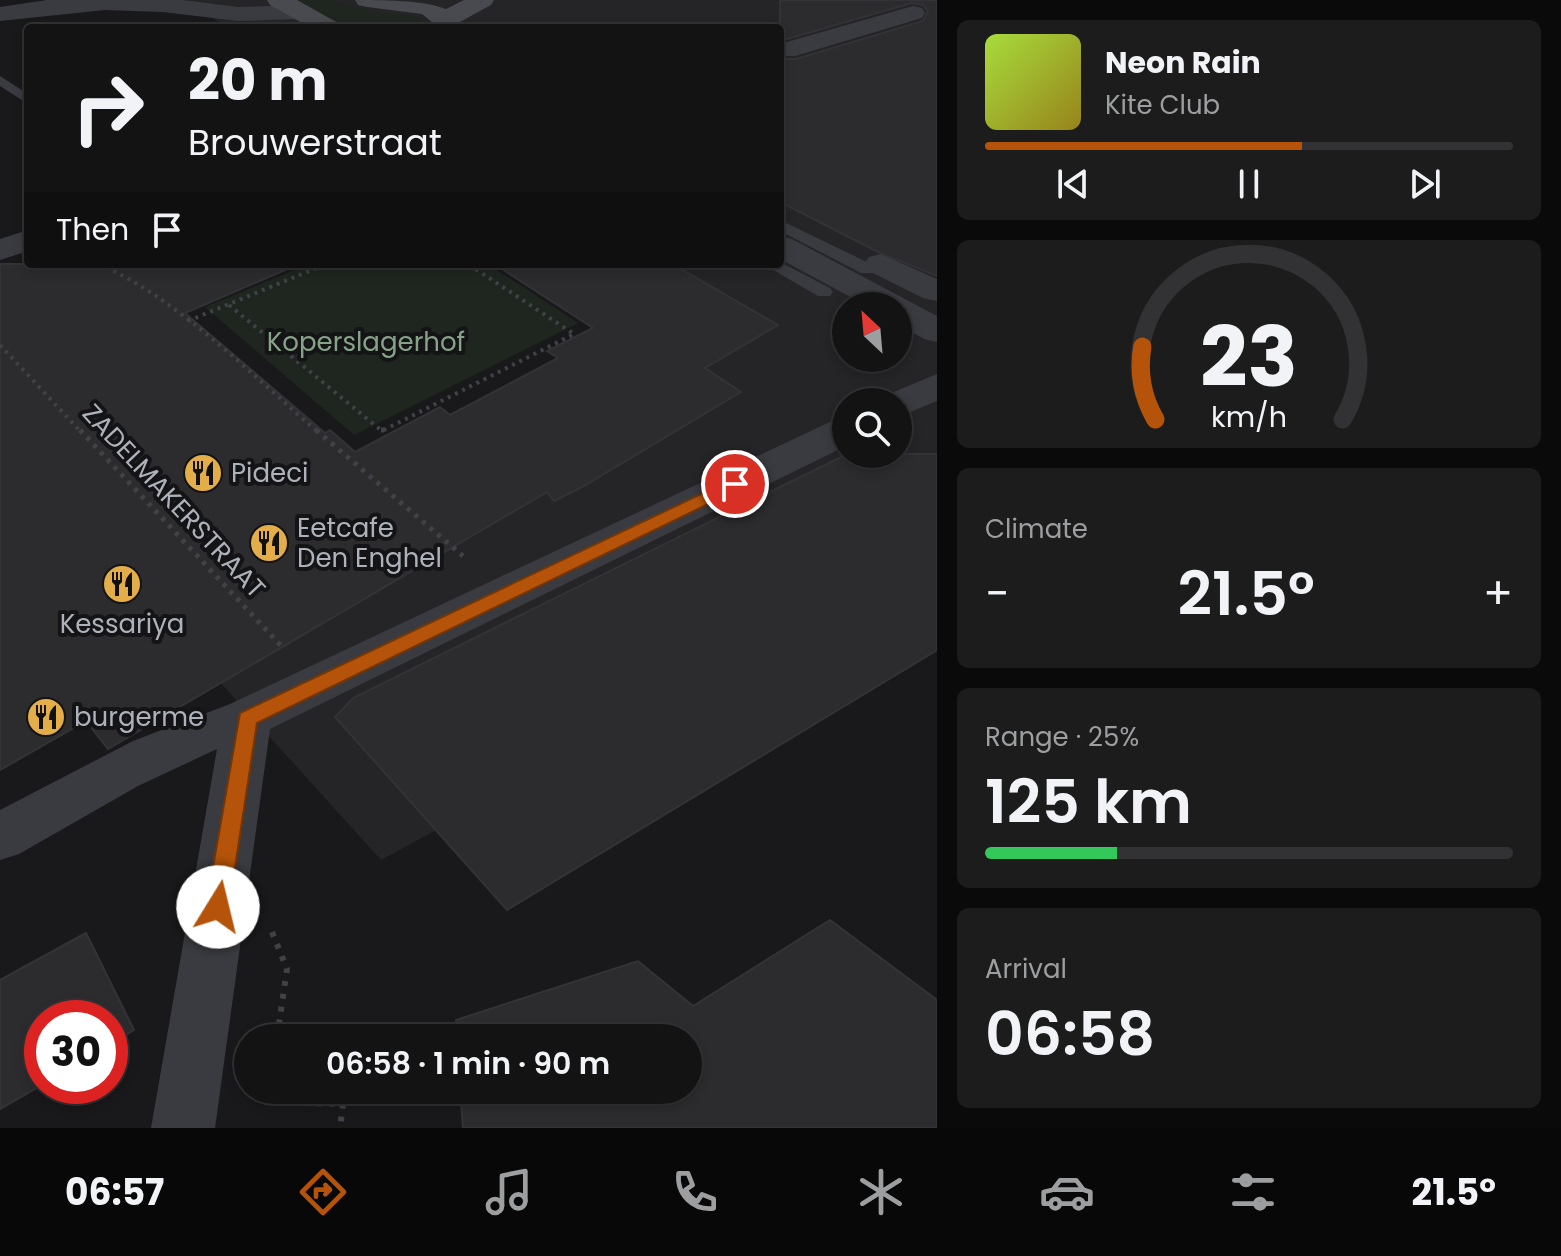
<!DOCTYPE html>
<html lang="en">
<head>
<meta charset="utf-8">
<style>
  body { margin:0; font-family:Poppins,sans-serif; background:#1c1c1d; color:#f1f3f6; height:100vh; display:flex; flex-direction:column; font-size:30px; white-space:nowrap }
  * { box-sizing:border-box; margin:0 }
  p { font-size:26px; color:#9d9ea0 }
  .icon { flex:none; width:44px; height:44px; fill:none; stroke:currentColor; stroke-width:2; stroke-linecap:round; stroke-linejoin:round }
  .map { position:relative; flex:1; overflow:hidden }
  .drawer { display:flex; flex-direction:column; gap:20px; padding:20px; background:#0a0a0b; width:624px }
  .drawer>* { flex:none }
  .banner { position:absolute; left:24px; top:24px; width:760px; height:244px; border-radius:8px; box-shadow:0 4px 12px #0003,0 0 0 2px #323234; background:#131314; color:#f1f3f6; overflow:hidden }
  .needle { width:52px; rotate:334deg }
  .tools { position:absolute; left:832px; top:292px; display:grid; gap:16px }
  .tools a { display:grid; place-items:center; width:80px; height:80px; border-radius:50%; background:#131314; box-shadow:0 4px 12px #0003,0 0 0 2px #323234; font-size:40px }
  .speed { position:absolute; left:24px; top:1000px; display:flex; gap:16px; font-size:40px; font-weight:700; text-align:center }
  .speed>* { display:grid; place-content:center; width:104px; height:104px; border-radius:50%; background:#131314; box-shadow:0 4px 12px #0003,0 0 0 2px #323234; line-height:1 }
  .speed .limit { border:12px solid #d22; background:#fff; color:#111 }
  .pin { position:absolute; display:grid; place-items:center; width:68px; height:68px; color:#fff; margin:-34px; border:4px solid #fff; border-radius:50%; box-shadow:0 2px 8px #0007 }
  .me { position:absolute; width:88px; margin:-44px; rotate:9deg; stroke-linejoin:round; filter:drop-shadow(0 0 6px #0008) }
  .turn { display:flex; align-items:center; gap:28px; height:168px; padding:0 32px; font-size:36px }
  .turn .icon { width:104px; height:104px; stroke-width:2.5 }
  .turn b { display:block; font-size:56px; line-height:68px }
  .then { display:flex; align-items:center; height:76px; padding:0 32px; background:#0003; gap:16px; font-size:30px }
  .big { font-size:60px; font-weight:600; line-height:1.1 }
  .drawer .widget { flex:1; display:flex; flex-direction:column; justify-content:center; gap:12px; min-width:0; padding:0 28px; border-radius:12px; background:#1c1c1d }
  .drawer .dial { align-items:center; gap:0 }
  .dial svg { height:208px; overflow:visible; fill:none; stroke:#323234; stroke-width:7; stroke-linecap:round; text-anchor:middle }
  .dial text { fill:#f1f3f6; stroke:none }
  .song { display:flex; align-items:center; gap:24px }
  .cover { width:96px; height:96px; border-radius:12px; background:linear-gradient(135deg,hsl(80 70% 55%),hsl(50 70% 35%)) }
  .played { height:8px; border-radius:4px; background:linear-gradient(90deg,#b45309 60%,#323234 60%) }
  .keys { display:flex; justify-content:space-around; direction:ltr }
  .heat { display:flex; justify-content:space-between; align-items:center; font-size:44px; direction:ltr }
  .charge { height:12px; border-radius:6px; background:linear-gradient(90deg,#34c759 25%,#323234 0) }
  .trip { position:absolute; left:234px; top:1024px; width:468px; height:80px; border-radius:40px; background:#131314; box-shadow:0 4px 12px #0003,0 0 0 2px #323234; font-weight:600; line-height:80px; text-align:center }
  .dock { display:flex; height:128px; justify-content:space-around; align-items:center; background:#080808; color:#9d9ea0 }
  .dock .icon { width:56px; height:56px }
  .dock .on { color:#b45309 }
  .dock b { font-size:36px; color:#f1f3f6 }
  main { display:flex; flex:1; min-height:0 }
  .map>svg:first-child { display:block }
  .built { fill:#252528; fill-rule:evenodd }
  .green { fill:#1f2620 }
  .building { fill:#2c2c2f; stroke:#333337; stroke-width:2 }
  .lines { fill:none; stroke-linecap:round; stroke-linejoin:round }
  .path-far2 { stroke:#404247; stroke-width:4; stroke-dasharray:3 5; stroke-linecap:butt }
  .path-far1 { stroke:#404247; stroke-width:5; stroke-dasharray:4 6; stroke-linecap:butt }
  .path { stroke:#404247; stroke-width:6; stroke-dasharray:5 8; stroke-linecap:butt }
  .lane { fill:#3a3b40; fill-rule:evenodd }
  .street { fill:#3a3b40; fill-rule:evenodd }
  .secondary { fill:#494a4f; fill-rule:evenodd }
  .route { fill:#b45309; stroke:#753606; stroke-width:2 }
  .labels { text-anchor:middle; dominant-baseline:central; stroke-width:8; stroke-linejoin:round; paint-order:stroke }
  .park-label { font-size:26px; fill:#85a387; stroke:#141416 }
  .poi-label { font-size:26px; fill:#adb1b9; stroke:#141416; text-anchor:start }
  .street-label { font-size:26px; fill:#adb1b9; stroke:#141416 }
</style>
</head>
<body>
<main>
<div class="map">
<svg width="937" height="1128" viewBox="0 0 937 1128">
  <rect width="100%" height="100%" fill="#19191b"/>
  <path class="built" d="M185 0H937V559L381 860 180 638 707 326 611 264H780V28H228ZM846 306H898V358H846ZM846 402H898V454H846Z"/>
  <path class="green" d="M295 0H332L377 13 413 15 430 24 427 28H348Z
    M309 264H488L578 323 354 435 205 307Z"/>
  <path class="building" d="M780 0H937V276L878 252 780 202V59H796L923 21 928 11 923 5 912 3 780 41Z
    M0 264H299L185 313 325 433 330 430 355 452 440 407 450 415 558 358 547 351 593 328 494 264H672L778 325 705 368 741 392 582 487 554 501 547 492 108 749 86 721 0 770Z
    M847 454H937V650L507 910 335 717 353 698Z
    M830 920 937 1000V1128H463L460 1090H688V1038H457L456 1020 638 961 693 1006Z
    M86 933 134 1030 110 1045V1018H42V1085L0 1109V980Z"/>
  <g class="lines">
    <path class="path-far2" d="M99 264C177 298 253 376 318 432
      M229 305 382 431 574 334 468 264
      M188 321 326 264
      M0 345 81 432"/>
    <path class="path-far1" d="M80 430 284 649
      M316 430 463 556
      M381 430H384"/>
    <path class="path" d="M272 932 287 969 277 1038
      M267 1090 264 1102 343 1104 340 1128"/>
    <path class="lane" d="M0 76 28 94V104L0 86Z
      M780 220 873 265 875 269 873 273H861L780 231Z
      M780 262 830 288 833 292 830 296H818L763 264Z"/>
    <path class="street" d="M47 0H183L238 7 301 5 310 7 313 12 310 17 301 19 238 21 163 12 105 10 0 21V7Z
      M913 6 922 8 925 13 922 18 795 56H780V44Z
      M28 230V251L0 260V239Z
      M780 236 792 239 937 316V342L924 339 898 324V306H867L780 259Z
      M881 254 937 279V301L923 298 869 271 864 264 869 257Z
      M937 374V401L898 417V402H881L884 396Z
      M846 417V446L270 729 215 1128H151L217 749 138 786 19 854 0 860V810L133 741 230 704 832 421Z"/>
    <path class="secondary" d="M267 0H297L338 23 342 28H311L270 5Z
      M355 0C383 0 423 0 446 9L464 0H494L491 5 458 23 459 28H433V23L422 14 367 7 358 5Z"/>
  </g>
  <path class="route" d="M735 478 743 484 741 488 257 723 229 907 226 915 218 918 210 915 206 907 240 713Z"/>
  <defs>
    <g id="restaurant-disc" transform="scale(2)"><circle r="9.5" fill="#e3ae49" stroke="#141416"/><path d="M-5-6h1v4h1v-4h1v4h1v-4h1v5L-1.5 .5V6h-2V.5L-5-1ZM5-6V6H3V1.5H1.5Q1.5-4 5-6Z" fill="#111"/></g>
  </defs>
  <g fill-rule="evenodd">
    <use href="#restaurant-disc" x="203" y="473"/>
    <use href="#restaurant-disc" x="269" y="543"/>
    <use href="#restaurant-disc" x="122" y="584"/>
    <use href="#restaurant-disc" x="46" y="717"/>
  </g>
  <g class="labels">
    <g class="park-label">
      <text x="366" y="342">Koperslagerhof</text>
    </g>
    <g class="poi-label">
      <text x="231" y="473">Pideci</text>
      <text x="297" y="528">Eetcafe<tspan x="297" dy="30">Den Enghel</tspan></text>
      <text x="122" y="624" text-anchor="middle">Kessariya</text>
      <text x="74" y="717">burgerme</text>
    </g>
    <g class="street-label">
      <text transform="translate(174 501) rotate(47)">ZADELMAKERSTRAAT</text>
    </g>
  </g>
</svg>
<div class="tools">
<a><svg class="needle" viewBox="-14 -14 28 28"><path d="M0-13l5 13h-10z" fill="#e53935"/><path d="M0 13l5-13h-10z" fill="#9d9ea0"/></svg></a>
<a><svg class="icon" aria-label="search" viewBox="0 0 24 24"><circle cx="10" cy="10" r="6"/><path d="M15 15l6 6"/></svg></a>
</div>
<div class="speed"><div class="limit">30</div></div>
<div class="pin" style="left:735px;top:484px;background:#d93025"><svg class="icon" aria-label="arrive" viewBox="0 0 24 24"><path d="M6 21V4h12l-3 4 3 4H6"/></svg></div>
<svg class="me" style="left:218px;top:907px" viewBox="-20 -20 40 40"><circle r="19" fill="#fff"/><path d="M0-13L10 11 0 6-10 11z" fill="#b45309"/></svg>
<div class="trip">06:58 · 1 min · 90 m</div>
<div class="banner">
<div class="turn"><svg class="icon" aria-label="right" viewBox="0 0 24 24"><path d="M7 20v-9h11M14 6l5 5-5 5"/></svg><div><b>20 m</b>Brouwerstraat</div></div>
<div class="then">Then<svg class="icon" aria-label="arrive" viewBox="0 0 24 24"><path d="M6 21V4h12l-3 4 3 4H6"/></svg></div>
</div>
</div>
<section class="drawer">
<div class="widget">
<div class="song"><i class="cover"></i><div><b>Neon Rain</b><p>Kite Club</p></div></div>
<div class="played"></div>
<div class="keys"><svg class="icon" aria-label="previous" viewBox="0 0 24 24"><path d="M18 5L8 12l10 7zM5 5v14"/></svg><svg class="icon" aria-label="pause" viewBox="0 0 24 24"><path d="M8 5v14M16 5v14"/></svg><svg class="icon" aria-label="next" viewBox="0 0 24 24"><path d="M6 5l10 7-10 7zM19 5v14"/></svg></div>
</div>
<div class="widget dial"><svg viewBox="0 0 100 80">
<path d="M14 69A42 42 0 1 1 86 69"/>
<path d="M14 69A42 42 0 0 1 9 41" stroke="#b45309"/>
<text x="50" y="56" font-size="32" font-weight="700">23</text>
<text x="50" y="72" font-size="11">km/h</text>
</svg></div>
<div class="widget"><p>Climate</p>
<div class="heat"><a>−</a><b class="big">21.5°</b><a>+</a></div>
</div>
<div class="widget"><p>Range · 25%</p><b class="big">125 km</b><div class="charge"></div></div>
<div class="widget"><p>Arrival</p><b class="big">06:58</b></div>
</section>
</main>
<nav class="dock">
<b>06:57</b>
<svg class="icon on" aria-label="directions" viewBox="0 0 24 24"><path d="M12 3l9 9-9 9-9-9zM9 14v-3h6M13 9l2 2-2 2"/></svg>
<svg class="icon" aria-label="music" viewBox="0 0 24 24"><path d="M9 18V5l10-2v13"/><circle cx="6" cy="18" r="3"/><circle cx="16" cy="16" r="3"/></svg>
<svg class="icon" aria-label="phone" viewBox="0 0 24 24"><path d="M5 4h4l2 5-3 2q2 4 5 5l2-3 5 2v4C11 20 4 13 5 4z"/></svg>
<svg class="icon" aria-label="climate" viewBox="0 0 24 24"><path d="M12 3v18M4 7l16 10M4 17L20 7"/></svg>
<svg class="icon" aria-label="car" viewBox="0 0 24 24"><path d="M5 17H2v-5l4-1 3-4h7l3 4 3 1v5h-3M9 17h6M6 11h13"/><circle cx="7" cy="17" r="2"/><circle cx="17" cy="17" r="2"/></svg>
<svg class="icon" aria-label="filters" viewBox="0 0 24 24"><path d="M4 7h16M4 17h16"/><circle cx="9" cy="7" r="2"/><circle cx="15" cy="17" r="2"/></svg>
<b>21.5°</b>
</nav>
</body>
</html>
